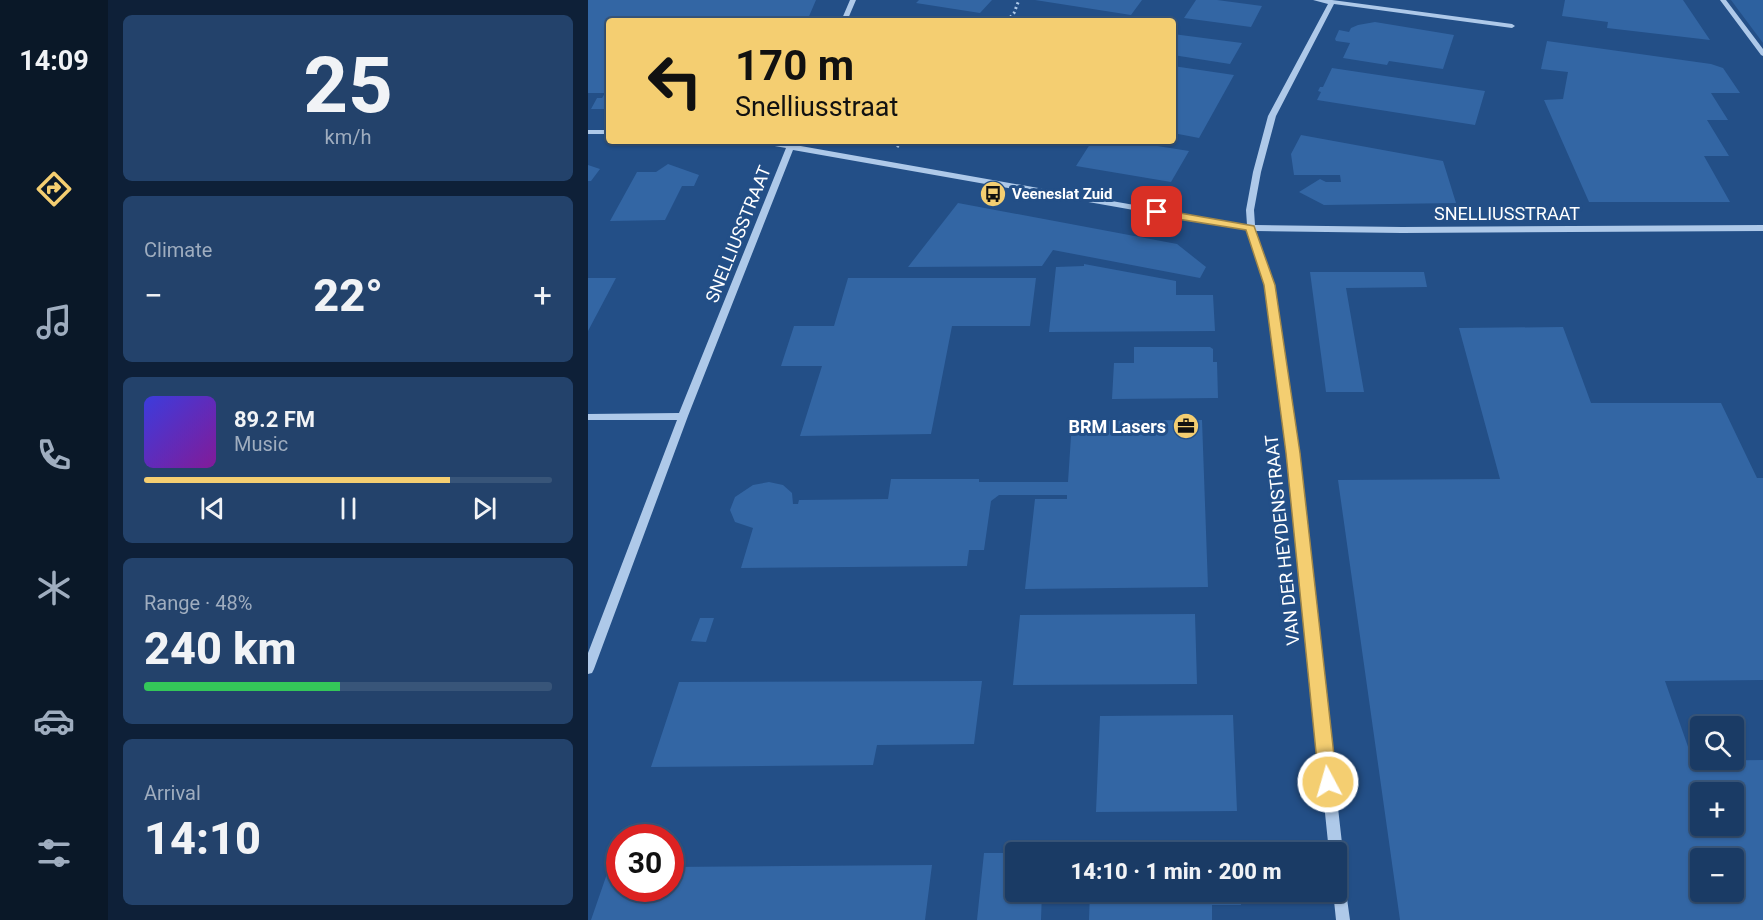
<!DOCTYPE html>
<html lang="en">
<head>
<meta charset="utf-8">
<style>
  body { margin:0; font-family:Roboto,sans-serif; background:#23426b; color:#f1f3f6; height:100vh; display:flex; flex-direction:column; font-size:22px; white-space:nowrap }
  * { box-sizing:border-box; margin:0 }
  p { font-size:20px; color:#9fadbf }
  .icon { flex:none; width:33px; height:33px; fill:none; stroke:currentColor; stroke-width:2; stroke-linecap:round; stroke-linejoin:round }
  .map { position:relative; flex:1; overflow:hidden }
  .sheet { display:flex; flex-direction:column; gap:15px; padding:15px; background:#0e2038; width:480px }
  .sheet>* { flex:none }
  .guide { position:absolute; left:18px; top:18px; width:570px; height:126px; border-radius:6px; box-shadow:0 2px 4px #0004,0 0 0 2px #385579; background:#f4ce71; color:#111; overflow:hidden }
  .controls { position:absolute; left:1102px; top:716px; display:grid; gap:12px }
  .controls a { display:grid; place-items:center; width:54px; height:54px; border-radius:6px; background:#1a3b65; box-shadow:0 2px 4px #0004,0 0 0 2px #385579; font-size:30px }
  .speed { position:absolute; left:18px; top:824px; display:flex; gap:12px; font-size:30px; font-weight:700; text-align:center }
  .speed>* { display:grid; place-content:center; width:78px; height:78px; border-radius:50%; background:#1a3b65; box-shadow:0 2px 4px #0004,0 0 0 2px #385579; line-height:1 }
  .speed .limit { border:9px solid #d22; background:#fff; color:#111 }
  .pin { position:absolute; display:grid; place-items:center; width:51px; height:51px; color:#fff; margin:-26px; border-radius:12px; box-shadow:0 3px 9px #0006 }
  .me { position:absolute; width:66px; margin:-33px; rotate:354deg; stroke-linejoin:round; filter:drop-shadow(0 0 4px #0008) }
  .turn { display:flex; align-items:center; gap:21px; height:126px; padding:0 30px; font-size:27px }
  .turn .icon { width:78px; height:78px; stroke-width:2.5 }
  .turn b { display:block; font-size:42px; line-height:51px }
  .big { font-size:45px; font-weight:800; line-height:1.1 }
  .sheet .widget { flex:1; display:flex; flex-direction:column; justify-content:center; gap:9px; min-width:0; padding:0 21px; border-radius:9px; background:#23426b }
  .sheet .dial { align-items:center; gap:0 }
  .dial b { font-size:78px; line-height:1 }
  .song { display:flex; align-items:center; gap:18px }
  .cover { width:72px; height:72px; border-radius:9px; background:linear-gradient(135deg,hsl(240 70% 55%),hsl(290 70% 35%)) }
  .played { height:6px; border-radius:3px; background:linear-gradient(90deg,#f4ce71 75%,#385579 75%) }
  .keys { display:flex; justify-content:space-around; direction:ltr }
  .heat { display:flex; justify-content:space-between; align-items:center; font-size:33px; direction:ltr }
  .charge { height:9px; border-radius:4px; background:linear-gradient(90deg,#34c759 48%,#385579 0) }
  .trip { position:absolute; left:417px; top:842px; width:342px; height:60px; border-radius:6px; background:#1a3b65; box-shadow:0 2px 4px #0004,0 0 0 2px #385579; font-weight:800; line-height:60px; text-align:center }
  main { display:flex; flex:1; min-height:0 }
  .tabs { display:flex; flex-direction:column; width:108px; justify-content:space-around; align-items:center; background:#0a1828; color:#9fadbf }
  .tabs .icon { width:42px; height:42px }
  .tabs .active { color:#f4ce71 }
  .tabs b { font-size:27px; color:#f1f3f6 }
  .map>svg:first-child { display:block }
  .green { fill:#2d619f }
  .building { fill:#3366a4; fill-rule:evenodd }
  .lines { fill:none; stroke-linecap:round; stroke-linejoin:round }
  .path { stroke:#aec9e9; stroke-width:3; stroke-dasharray:2 3; stroke-linecap:butt }
  .minor { fill:#aec9e9; fill-rule:evenodd }
  .route { fill:#f4ce71; stroke:#9f8649; stroke-width:1.5 }
  .labels { text-anchor:middle; dominant-baseline:central; stroke-width:6; stroke-linejoin:round; paint-order:stroke }
  .far-poi-label { font-size:15px; font-weight:bold; fill:#fff; stroke:#234f87; text-anchor:start }
  .street-label { font-size:18px; fill:#fff; stroke:#234f87 }
  .poi-label { font-size:18px; font-weight:bold; fill:#fff; stroke:#234f87; text-anchor:end }
</style>
</head>
<body>
<main>
<nav class="tabs">
<b>14:09</b>
<svg class="icon active" aria-label="directions" viewBox="0 0 24 24"><path d="M12 3l9 9-9 9-9-9zM9 14v-3h6M13 9l2 2-2 2"/></svg>
<svg class="icon" aria-label="music" viewBox="0 0 24 24"><path d="M9 18V5l10-2v13"/><circle cx="6" cy="18" r="3"/><circle cx="16" cy="16" r="3"/></svg>
<svg class="icon" aria-label="phone" viewBox="0 0 24 24"><path d="M5 4h4l2 5-3 2q2 4 5 5l2-3 5 2v4C11 20 4 13 5 4z"/></svg>
<svg class="icon" aria-label="climate" viewBox="0 0 24 24"><path d="M12 3v18M4 7l16 10M4 17L20 7"/></svg>
<svg class="icon" aria-label="car" viewBox="0 0 24 24"><path d="M5 17H2v-5l4-1 3-4h7l3 4 3 1v5h-3M9 17h6M6 11h13"/><circle cx="7" cy="17" r="2"/><circle cx="17" cy="17" r="2"/></svg>
<svg class="icon" aria-label="filters" viewBox="0 0 24 24"><path d="M4 7h16M4 17h16"/><circle cx="9" cy="7" r="2"/><circle cx="15" cy="17" r="2"/></svg>
</nav>
<section class="sheet">
<div class="widget dial"><b>25</b><p>km/h</p></div>
<div class="widget"><p>Climate</p>
<div class="heat"><a>−</a><b class="big">22°</b><a>+</a></div>
</div>
<div class="widget">
<div class="song"><i class="cover"></i><div><b>89.2 FM</b><p>Music</p></div></div>
<div class="played"></div>
<div class="keys"><svg class="icon" aria-label="previous" viewBox="0 0 24 24"><path d="M18 5L8 12l10 7zM5 5v14"/></svg><svg class="icon" aria-label="pause" viewBox="0 0 24 24"><path d="M8 5v14M16 5v14"/></svg><svg class="icon" aria-label="next" viewBox="0 0 24 24"><path d="M6 5l10 7-10 7zM19 5v14"/></svg></div>
</div>
<div class="widget"><p>Range · 48%</p><b class="big">240 km</b><div class="charge"></div></div>
<div class="widget"><p>Arrival</p><b class="big">14:10</b></div>
</section>
<div class="map">
<svg width="1175" height="920" viewBox="0 0 1175 920">
  <rect width="100%" height="100%" fill="#234f87"/>
  <path class="green" d="M1143 0H1175V43Z"/>
  <path class="building" d="M0 0H228L219 21H21V109H3L9 98H14L17 93H0Z
    M331 0H404L392 13 328 3Z
    M447 0H554L543 15Z
    M608 0H629L674 6 663 27 596 18Z
    M977 0H1095L1122 40 1019 28 1020 22 974 16Z
    M787 22 866 35 855 69 801 61 799 65 755 58 762 43 748 41 747 39 751 30 761 32 763 28 770 25Z
    M585 34 654 43 642 64 585 55Z
    M959 41 1123 64 1135 68 1152 93H1123L1140 120H1119L1141 156H1116L1142 202H1001L956 100 975 99 980 72 953 69Z
    M585 66 646 75 611 138 585 133Z
    M744 68 897 91 887 125 729 100 733 92 730 91 732 87H735Z
    M713 135 855 161 868 203 736 205 711 192 732 179 738 182H753L752 175H706L703 154Z
    M504 141H538L601 151 583 182 488 166Z
    M80 164 111 175 106 186H94L77 220 22 221 49 172H68Z
    M0 165 12 169 3 181H0Z
    M370 203 589 244 618 267 612 278 465 250 454 266 320 267Z
    M496 264 588 281V295H625L627 331 461 332 468 267 496 266Z
    M722 272H836L839 287 758 288 776 392H738Z
    M0 278H28L0 331Z
    M260 278H448L442 326H364L343 434 212 436 234 366H193L206 326H246Z
    M975 327 1003 403H1133L1169 478H1175V680L1077 681 1105 761 1175 760V920H812L750 480 912 479 871 328ZM1113 792H1146V825H1113ZM1113 858H1146V891H1113Z
    M546 347H622L625 349V362H629L630 398 524 399 526 363H546Z
    M614 420 620 587 437 589 447 499H479V495H411L403 501 396 550H381L379 566 153 568 165 528 147 522 142 510 147 497 165 485 181 482 195 485 204 493 205 504H210L211 500 300 499 303 479H391V482H480L484 421Z
    M607 614 609 684 425 685 432 615Z
    M112 618H126L118 642 103 641Z
    M394 681 386 744 289 745 285 765 63 767 91 682Z
    M645 715 649 811 508 812 512 716Z
    M651 847V852H596L595 848Z
    M396 853H428V891H454L453 920H389Z
    M344 865 337 920H3L21 868 32 867V888H82V867Z
    M502 891H653V905H624V920H501Z"/>
  <g class="lines">
    <path class="path" d="M419 21 426 13 431 0
      M309 147 314 141"/>
    <path class="minor" d="M262 0H268L259 21H253Z
      M725 0H744L924 24 927 26 924 28 746 4 688 116 673 172 666 210 667 225 814 227 1175 225V231L814 233 668 231 686 285 710 453 755 852 753 856 762 920H748L745 891H748V852H741L700 453 676 285 659 230 205 150 100 416 6 669 4 673 0 674V653L89 420H0V414L91 413 198 148 170 143 166 141H183L200 144 201 141H209L207 145 659 225 658 210 665 172 680 116 740 4Z
      M1132 0H1138L1175 49V56L1173 55Z
      M0 130H21V134H0Z"/>
  </g>
  <path class="route" d="M569 209 666 226 687 285 712 453 749 782 746 787 740 789 734 787 731 782 698 453 676 285 658 230 565 215V210Z"/>
  <defs>
    <g id="bus-disc" transform="scale(1.35)"><circle r="9.5" fill="#f4ce71" stroke="#234f87"/><path d="M-5-6H5V4H4V6H2V4H-2V6H-4V4H-5ZM-3.5-4V0h7V-4ZM-3.5 1.2v1.5H-2V1.2ZM2 1.2v1.5H3.5V1.2Z" fill="#111"/></g>
    <g id="office-disc" transform="scale(1.35)"><circle r="9.5" fill="#f4ce71" stroke="#234f87"/><path d="M-6-3h4V-5.5h4V-3h4V5H-6ZM-1-4.5V-3h2v-1.5ZM-6 0V1H6V0Z" fill="#111"/></g>
  </defs>
  <g fill-rule="evenodd">
    <use href="#bus-disc" x="405" y="194"/>
    <use href="#office-disc" x="598" y="426"/>
  </g>
  <g class="labels">
    <g class="far-poi-label">
      <text x="424" y="194">Veeneslat Zuid</text>
    </g>
    <g class="street-label">
      <text x="919" y="213">SNELLIUSSTRAAT</text>
      <text transform="translate(150 234) rotate(-68)">SNELLIUSSTRAAT</text>
      <text transform="translate(694 540) rotate(-96)">VAN DER HEYDENSTRAAT</text>
    </g>
    <g class="poi-label">
      <text x="578" y="426">BRM Lasers</text>
    </g>
  </g>
</svg>
<div class="controls">
<a><svg class="icon" aria-label="search" viewBox="0 0 24 24"><circle cx="10" cy="10" r="6"/><path d="M15 15l6 6"/></svg></a>
<a>+</a>
<a>−</a>
</div>
<div class="speed"><div class="limit">30</div></div>
<div class="pin" style="left:569px;top:212px;background:#d93025"><svg class="icon" aria-label="arrive" viewBox="0 0 24 24"><path d="M6 21V4h12l-3 4 3 4H6"/></svg></div>
<svg class="me" style="left:740px;top:782px" viewBox="-20 -20 40 40"><circle r="17" fill="#f4ce71" stroke="#fff" stroke-width="3"/><path d="M0-11L8 9 0 5-8 9z" fill="#fff"/></svg>
<div class="trip">14:10 · 1 min · 200 m</div>
<div class="guide">
<div class="turn"><svg class="icon" aria-label="left" viewBox="0 0 24 24"><path d="M17 20v-9H6M10 6l-5 5 5 5"/></svg><div><b>170 m</b>Snelliusstraat</div></div>
</div>
</div>
</main>
</body>
</html>
